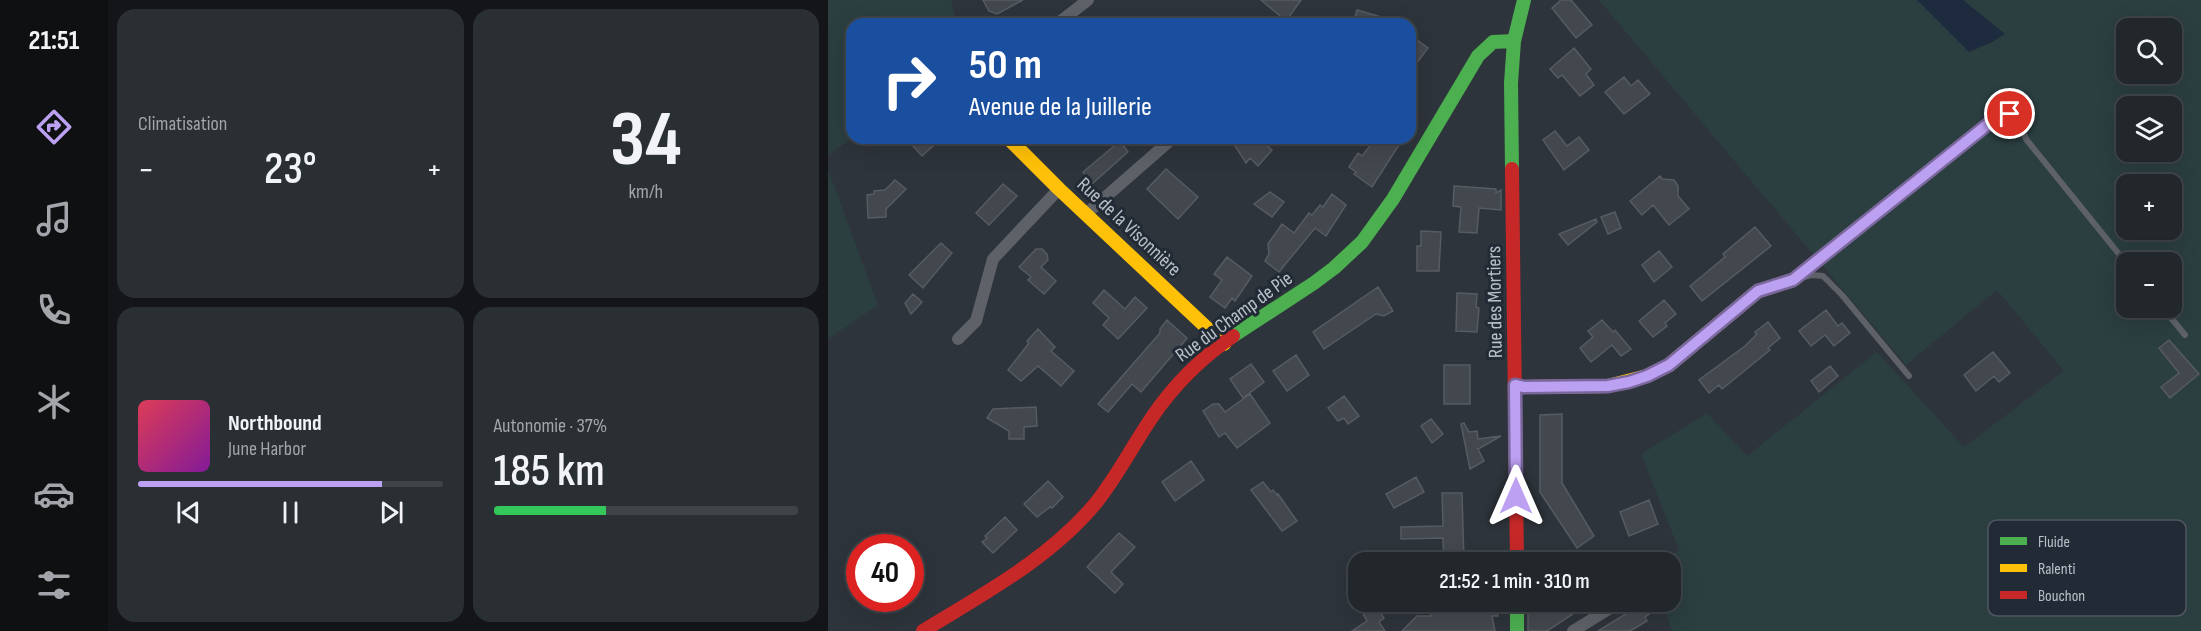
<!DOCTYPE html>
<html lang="fr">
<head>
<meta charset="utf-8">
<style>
  body { margin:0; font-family:"Sofia Sans Condensed",sans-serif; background:#2a2f34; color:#f1f3f6; height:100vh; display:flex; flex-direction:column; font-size:22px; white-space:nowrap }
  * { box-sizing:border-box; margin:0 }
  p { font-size:20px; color:#a2a5a9 }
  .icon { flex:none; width:33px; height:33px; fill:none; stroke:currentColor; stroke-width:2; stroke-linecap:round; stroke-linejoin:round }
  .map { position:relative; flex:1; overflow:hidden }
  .side { display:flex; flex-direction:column; gap:9px; padding:9px; background:#131518; width:720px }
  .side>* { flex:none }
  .hud { position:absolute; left:18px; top:18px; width:570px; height:126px; border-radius:18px; box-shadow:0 6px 24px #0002,0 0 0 2px #3f4448; background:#1a4fa0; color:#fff; overflow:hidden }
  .buttons { position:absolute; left:1288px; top:18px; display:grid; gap:12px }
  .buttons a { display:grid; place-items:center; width:66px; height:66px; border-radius:12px; background:#22272c; box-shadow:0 6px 24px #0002,0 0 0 2px #3f4448; font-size:30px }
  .speed { position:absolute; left:18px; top:534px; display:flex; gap:12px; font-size:30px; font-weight:700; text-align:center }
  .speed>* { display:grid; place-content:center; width:78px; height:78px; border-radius:50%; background:#22272c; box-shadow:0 6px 24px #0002,0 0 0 2px #3f4448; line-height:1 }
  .speed .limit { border:9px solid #d22; background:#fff; color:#111 }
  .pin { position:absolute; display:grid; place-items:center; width:51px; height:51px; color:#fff; margin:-26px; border:3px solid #fff; border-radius:50%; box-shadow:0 2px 6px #0007 }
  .me { position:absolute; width:66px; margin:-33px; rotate:0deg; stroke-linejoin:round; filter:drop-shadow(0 0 4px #0008) }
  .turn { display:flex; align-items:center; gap:21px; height:126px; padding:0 24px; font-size:27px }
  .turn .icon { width:78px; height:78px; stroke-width:2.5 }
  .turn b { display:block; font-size:42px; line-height:51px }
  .big { font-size:45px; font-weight:600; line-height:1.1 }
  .side .widget { flex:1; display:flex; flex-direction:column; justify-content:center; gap:9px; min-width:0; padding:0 21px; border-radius:18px; background:#2a2f34 }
  .side .dial { align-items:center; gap:0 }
  .dial b { font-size:78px; line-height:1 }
  .song { display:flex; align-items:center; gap:18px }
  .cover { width:72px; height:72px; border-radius:9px; background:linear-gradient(135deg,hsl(350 70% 55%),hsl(290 70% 35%)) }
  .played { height:6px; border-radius:3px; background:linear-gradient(90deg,#bca0f2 80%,#3f4448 80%) }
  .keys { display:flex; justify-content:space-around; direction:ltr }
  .heat { display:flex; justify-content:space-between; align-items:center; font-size:33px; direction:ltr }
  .charge { height:9px; border-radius:4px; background:linear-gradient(90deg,#34c759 37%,#3f4448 0) }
  .side .tiles { flex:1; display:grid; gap:9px; grid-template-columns:repeat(2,1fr) }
  .trip { position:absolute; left:520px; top:552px; width:333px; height:60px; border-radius:18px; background:#22272c; box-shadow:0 6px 24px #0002,0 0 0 2px #3f4448; font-weight:600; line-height:60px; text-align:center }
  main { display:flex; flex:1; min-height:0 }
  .dock { display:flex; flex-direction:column; width:108px; justify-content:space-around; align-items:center; background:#0e1012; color:#a2a5a9 }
  .dock .icon { width:42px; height:42px }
  .dock .selected { color:#bca0f2 }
  .dock b { font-size:27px; color:#f1f3f6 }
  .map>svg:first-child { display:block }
  .green { fill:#2b3e40; fill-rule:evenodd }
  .water { fill:#1e2b3e }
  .building { fill:#43484f; stroke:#575b62; stroke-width:1.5 }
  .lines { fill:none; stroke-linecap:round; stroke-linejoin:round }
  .lane { stroke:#5e6268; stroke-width:6 }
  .street { stroke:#5e6268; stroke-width:12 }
  .fast { stroke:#4caf50; stroke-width:14 }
  .slow { stroke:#ffc107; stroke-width:14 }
  .jam { stroke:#c62828; stroke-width:14 }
  .route-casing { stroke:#7a689d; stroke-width:15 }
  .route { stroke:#bca0f2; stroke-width:10 }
  .labels { text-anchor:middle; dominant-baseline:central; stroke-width:6; stroke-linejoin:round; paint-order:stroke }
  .street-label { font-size:20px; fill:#bac0ca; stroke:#222a36 }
  .key { fill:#222a36; stroke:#505762; stroke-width:1.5 }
  .key-label { font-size:16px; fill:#bac0ca }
</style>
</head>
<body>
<main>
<nav class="dock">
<b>21:51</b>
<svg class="icon selected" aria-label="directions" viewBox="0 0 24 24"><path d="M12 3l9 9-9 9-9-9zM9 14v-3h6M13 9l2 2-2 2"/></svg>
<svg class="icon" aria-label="music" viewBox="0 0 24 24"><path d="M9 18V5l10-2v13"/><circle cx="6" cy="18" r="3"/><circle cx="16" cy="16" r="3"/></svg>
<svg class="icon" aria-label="phone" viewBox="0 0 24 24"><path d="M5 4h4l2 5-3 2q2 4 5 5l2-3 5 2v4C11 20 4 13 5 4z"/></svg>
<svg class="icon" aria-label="climate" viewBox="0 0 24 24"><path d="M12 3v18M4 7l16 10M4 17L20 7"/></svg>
<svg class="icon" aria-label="car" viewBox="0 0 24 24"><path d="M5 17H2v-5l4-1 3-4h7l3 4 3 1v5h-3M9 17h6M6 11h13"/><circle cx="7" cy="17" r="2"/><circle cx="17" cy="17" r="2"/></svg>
<svg class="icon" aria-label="filters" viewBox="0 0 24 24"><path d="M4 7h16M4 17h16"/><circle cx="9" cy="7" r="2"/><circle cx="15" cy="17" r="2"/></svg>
</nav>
<section class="side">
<div class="tiles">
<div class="widget"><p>Climatisation</p>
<div class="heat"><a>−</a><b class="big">23°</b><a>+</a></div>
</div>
<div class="widget dial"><b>34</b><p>km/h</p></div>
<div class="widget">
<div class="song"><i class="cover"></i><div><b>Northbound</b><p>June Harbor</p></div></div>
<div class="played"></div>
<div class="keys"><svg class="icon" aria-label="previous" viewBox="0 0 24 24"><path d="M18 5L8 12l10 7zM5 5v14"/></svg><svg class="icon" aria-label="pause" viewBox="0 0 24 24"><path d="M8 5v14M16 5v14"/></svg><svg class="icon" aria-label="next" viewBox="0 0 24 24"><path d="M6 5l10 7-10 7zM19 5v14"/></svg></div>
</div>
<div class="widget"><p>Autonomie · 37%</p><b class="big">185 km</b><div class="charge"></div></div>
</div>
</section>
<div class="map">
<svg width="1373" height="631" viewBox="0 0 1373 631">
  <rect width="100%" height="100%" fill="#2e343b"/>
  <path class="green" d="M0 0H123L129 24H24L25 138 0 155Z
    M771 0H1373V631H844L835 602H843V562H832L851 550 813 454 879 413 919 456 1049 352 1136 447 1236 371 1169 290 1078 365ZM1299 28H1344V74H1299ZM1299 106H1344V152H1299ZM1299 184H1344V230H1299ZM1299 262H1344V308H1299Z
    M0 169 50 305 0 339Z"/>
  <path class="water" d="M1089 0H1135L1177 34 1164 42 1141 52Z"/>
  <path class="building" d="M155 0H195L169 14 161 11Z
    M433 0H473L458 21Z
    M733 0H743L764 25 748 38 724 8Z
    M529 10 567 21 566 24H525Z
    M582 35 600 48 582 72Z
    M746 48 763 69 758 74 766 85 752 96 734 75 730 78 722 69Z
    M796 77 803 86 810 80 822 94 796 114 777 92Z
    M727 131 739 146 751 137 761 150 736 170 715 140Z
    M93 138H114L94 156 85 146Z
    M402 138H430L444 150 430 166 422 158 418 163Z
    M548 138H561L571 145 544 187 526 174 528 172 521 167 530 153 534 156Z
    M292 141 300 152 264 184 255 172Z
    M338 169 370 197 350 219 319 189Z
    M832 176 834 179 846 180 850 186V196L861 209 841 225 825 205 814 215 802 201Z
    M67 180 78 189 58 209V217L40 218 39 195 46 194V191L57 190Z
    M175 184 189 196 161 225 148 213Z
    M626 186 668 189V193L673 190V210L651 208 649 233 631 232 633 207 625 206Z
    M442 192 456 202 444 217 426 204Z
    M504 194 518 205 498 236 487 228 451 272 437 261 441 254 440 244 454 224 466 233 481 213 484 215 492 205 495 207Z
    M787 212 793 228 780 234 773 217Z
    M768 219 769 222 740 245 731 234Z
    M927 227 943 246 874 301 862 286 897 257 895 254Z
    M593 231 613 232 611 271H589V246H593Z
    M113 243 124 253 95 288 81 275Z
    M208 249H214L219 254 220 260 213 267 228 281 216 294 200 280 203 277 191 267Z
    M831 251 844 267 826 282 814 265Z
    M399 257 424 276 407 301 404 298 397 308 382 297 394 280 386 274Z
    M550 287 565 311 556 316 548 314 496 349 485 332Z
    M276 290 297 309 307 297 319 308 290 339 275 325 281 318 265 303Z
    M629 293 649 294 648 307 651 308 649 332 628 331Z
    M85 294 94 302 83 314 77 303Z
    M836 300 848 314 837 323 839 326 825 337 811 321Z
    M998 310 1010 326 1014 323 1022 333 1006 346 997 335 983 346 971 331Z
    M339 320 359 338 313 392 304 384 280 412 270 404 332 333V329Z
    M774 320 785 332 787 330 803 349 793 356 784 345 763 362 752 348 765 337 760 331Z
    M940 322 952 338 940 348 942 350 894 389 891 385 881 393 871 380 917 346 929 334 927 332Z
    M210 329 227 347 223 351 246 371 233 386 210 366 193 381 180 370 201 343 199 341Z
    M1341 340 1371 374 1342 398 1333 387 1351 373 1331 348Z
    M1165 352 1182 373 1171 382 1166 376 1148 391 1136 375Z
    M468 355 481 375 459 391 445 371Z
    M423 364 436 382 415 398 402 379Z
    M616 365H642V404H616Z
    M1002 366 1010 376 991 392 983 381Z
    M422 394 442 423 409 448 397 433 391 437 375 411 385 404H391L397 412Z
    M516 396 531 416 520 424 516 418 510 421 500 408Z
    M208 407 209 426 196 427V439H181V431L159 418 165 409Z
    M734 414V483L766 536 749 548 712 492V415Z
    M603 419 615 434 604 443 593 426Z
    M636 423 641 432 649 431 650 439 673 436 650 449 656 461 642 469 633 424Z
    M363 461 376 480 347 501 334 482Z
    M588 477 596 492 566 508 558 494Z
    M220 481 235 497 224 508 222 507 209 517 196 504Z
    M435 482 443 492 445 490 449 495 450 494 469 521 454 531 423 490Z
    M614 493H634L636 562H616L615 538 573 539V527L615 526Z
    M821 500 830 524 801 536 792 512Z
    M177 517 189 530 165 553 154 542 159 538 157 536Z
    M291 533 307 547 283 572 295 584 287 593 259 567Z
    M650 602H668L670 616H664L667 631H574L589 616H603L602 608 623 607V611L650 606Z
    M750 602H763L719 631H700V610Z
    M817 602H820L827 610 817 617 819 621 802 631H770Z
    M548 606 556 618 551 622 557 631H524L539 621 535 614Z"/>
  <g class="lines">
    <path class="lane" d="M966 279 1164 121 1173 115 1182 114 1190 120 1198 139 1299 264
      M968 279 984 275 995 276 1014 295 1081 376
      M1335 308 1357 335"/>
    <path class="street" d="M229 24 260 0
      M258 214 345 138
      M130 339 148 321 165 259 231 189
      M745 631 792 602"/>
    <path class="fast" d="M684 169 683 83 686 41 696 0
      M405 336 486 283 506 268 534 242 565 199 650 56 665 42 686 41
      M689 602V631"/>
    <path class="slow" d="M180 138 231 189 396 344
      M687 385 696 387 780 386 819 376 841 365 930 291 965 280"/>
    <path class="jam" d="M684 169 689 562
      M95 631C155 594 221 559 267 504 293 472 310 434 335 402 355 376 379 354 405 336"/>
  </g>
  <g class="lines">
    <g class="route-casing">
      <path id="route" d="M688 496 687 385 696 387 780 386 801 382 819 376 841 365 930 291 965 280 1164 121 1173 115 1182 114"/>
    </g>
    <use href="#route" class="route"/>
  </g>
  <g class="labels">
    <g class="street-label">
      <text transform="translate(301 227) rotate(43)">Rue de la Visonnière</text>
      <text transform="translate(667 302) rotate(-91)">Rue des Mortiers</text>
      <text transform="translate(406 317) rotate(-36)">Rue du Champ de Pie</text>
    </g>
  </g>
  <rect x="1160" y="520" width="198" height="96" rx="9" class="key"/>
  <rect x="1172" y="537" width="27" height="8" fill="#4caf50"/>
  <rect x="1172" y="564" width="27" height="8" fill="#ffc107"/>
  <rect x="1172" y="591" width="27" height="8" fill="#c62828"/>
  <g class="key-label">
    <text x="1210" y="547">Fluide</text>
    <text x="1210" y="574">Ralenti</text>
    <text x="1210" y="601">Bouchon</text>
  </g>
</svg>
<div class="buttons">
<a><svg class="icon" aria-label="search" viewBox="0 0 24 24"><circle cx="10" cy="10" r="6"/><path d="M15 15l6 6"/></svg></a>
<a><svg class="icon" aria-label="layers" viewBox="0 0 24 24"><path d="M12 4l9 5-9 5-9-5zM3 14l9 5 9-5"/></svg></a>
<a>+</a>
<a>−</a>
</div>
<div class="speed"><div class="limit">40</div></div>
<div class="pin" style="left:1182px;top:114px;background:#d93025"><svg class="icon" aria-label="arrive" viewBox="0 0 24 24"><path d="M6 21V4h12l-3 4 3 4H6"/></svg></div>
<svg class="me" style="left:688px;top:496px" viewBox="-20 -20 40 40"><path d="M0-17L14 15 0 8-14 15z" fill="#bca0f2" stroke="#fff" stroke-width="4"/></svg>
<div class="trip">21:52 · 1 min · 310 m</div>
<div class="hud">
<div class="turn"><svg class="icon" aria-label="right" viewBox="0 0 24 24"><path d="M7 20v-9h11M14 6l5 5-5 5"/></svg><div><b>50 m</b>Avenue de la Juillerie</div></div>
</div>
</div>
</main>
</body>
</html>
